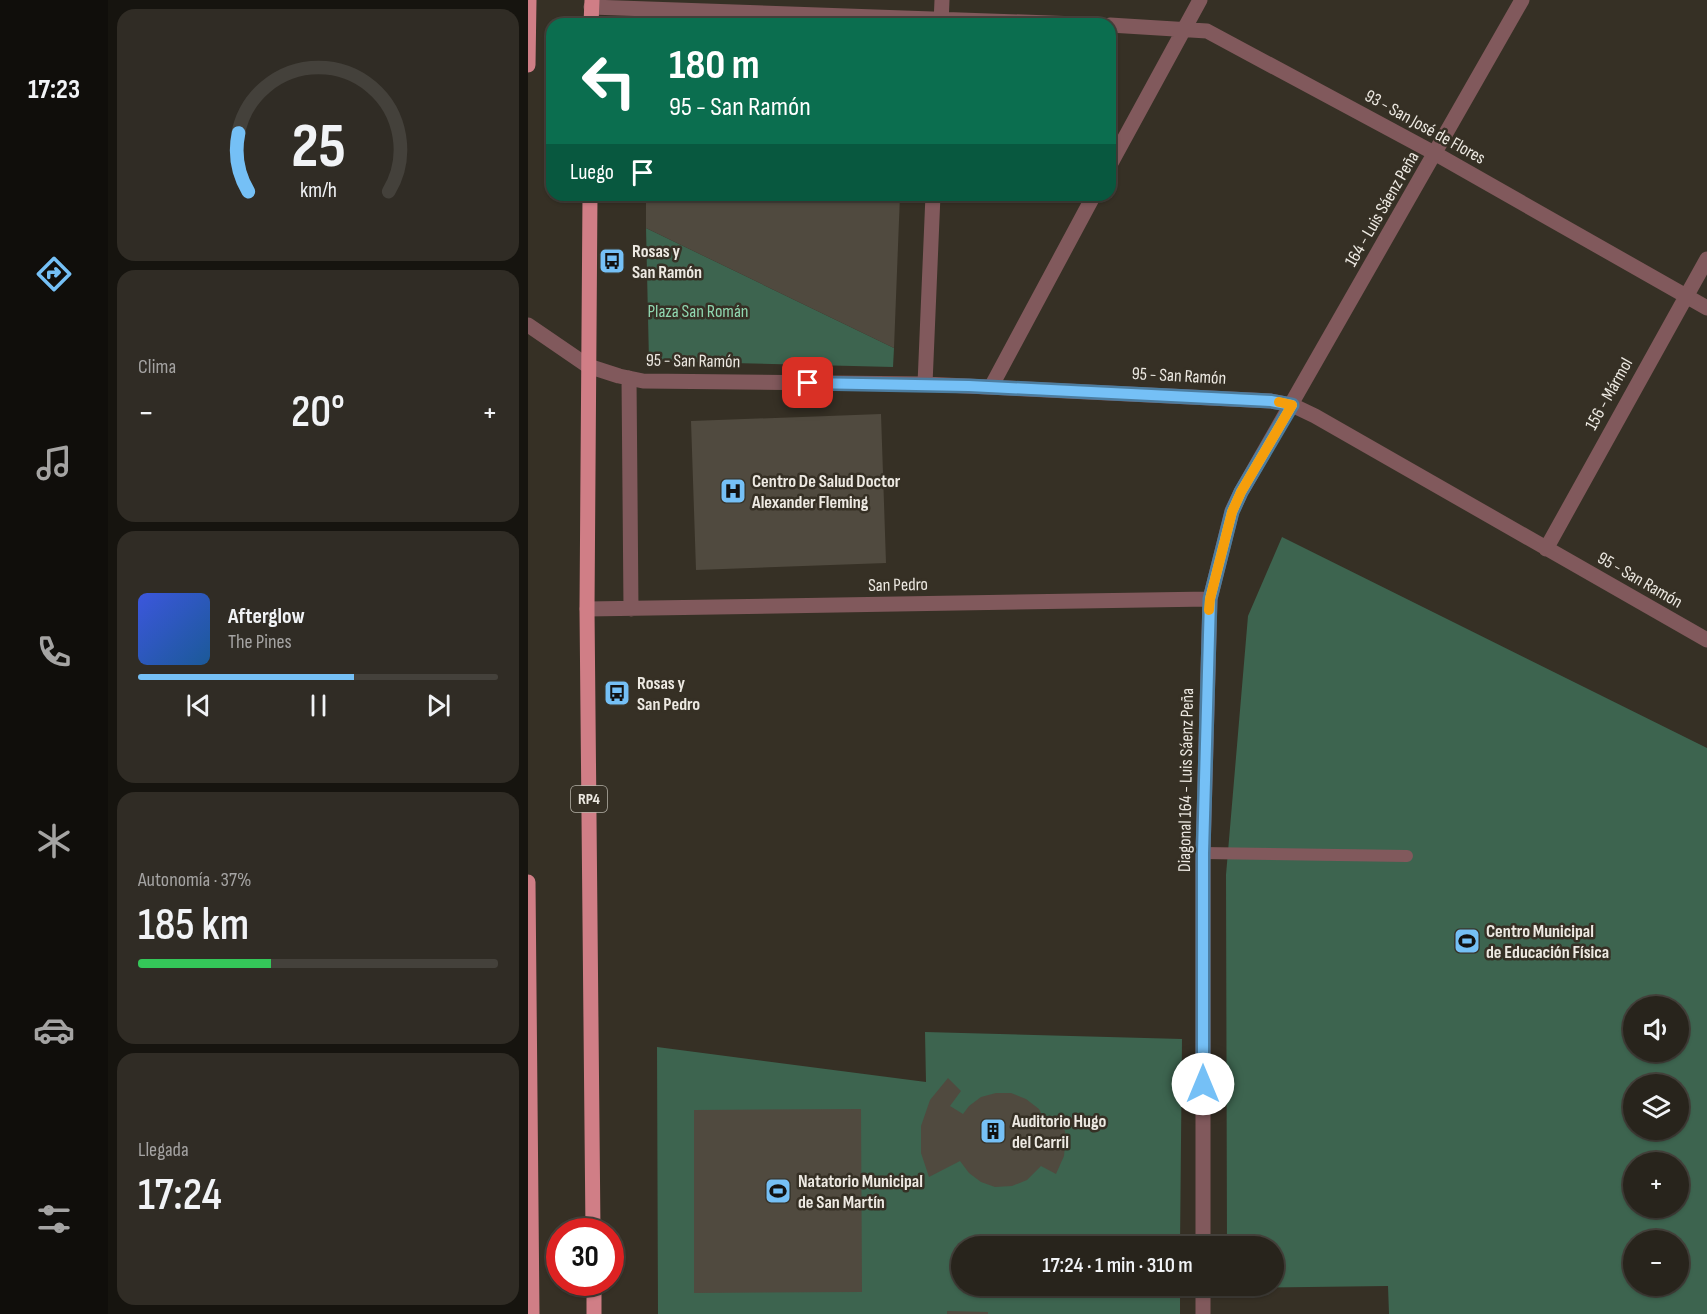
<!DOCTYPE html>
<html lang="es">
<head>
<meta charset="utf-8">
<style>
  body { margin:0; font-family:"Sofia Sans Condensed",sans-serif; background:#302c25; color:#f1f3f6; height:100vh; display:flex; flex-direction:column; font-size:22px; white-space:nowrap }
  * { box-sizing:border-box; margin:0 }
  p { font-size:20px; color:#a5a4a3 }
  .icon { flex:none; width:33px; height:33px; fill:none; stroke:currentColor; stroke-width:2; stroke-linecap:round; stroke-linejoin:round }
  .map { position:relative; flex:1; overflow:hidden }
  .side { display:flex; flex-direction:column; gap:9px; padding:9px; background:#16140f; width:420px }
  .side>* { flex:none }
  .top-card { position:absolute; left:18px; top:18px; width:570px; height:183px; border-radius:18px; box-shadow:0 2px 4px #0004,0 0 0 2px #44413b; background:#0b6e4f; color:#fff; overflow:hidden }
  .controls { position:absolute; left:1095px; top:996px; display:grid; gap:12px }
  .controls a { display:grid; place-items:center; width:66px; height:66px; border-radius:50%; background:#28241c; box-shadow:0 2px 4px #0004,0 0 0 2px #44413b; font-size:30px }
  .speed { position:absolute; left:18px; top:1218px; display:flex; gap:12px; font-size:30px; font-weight:700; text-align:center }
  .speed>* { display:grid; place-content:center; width:78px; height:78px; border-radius:50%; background:#28241c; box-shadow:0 2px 4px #0004,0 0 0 2px #44413b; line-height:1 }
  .speed .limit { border:9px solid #d22; background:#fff; color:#111 }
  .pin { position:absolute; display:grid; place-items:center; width:51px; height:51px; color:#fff; margin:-26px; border-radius:12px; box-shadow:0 3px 9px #0006 }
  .me { position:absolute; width:66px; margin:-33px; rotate:0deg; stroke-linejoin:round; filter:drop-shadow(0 0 4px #0008) }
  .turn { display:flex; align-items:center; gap:21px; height:126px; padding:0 24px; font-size:27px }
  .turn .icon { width:78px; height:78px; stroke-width:2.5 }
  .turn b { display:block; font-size:42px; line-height:51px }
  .then { display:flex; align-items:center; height:57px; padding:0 24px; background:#0003; gap:12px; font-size:22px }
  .big { font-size:45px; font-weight:600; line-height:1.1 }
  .side .card { flex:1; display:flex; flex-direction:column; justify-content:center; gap:9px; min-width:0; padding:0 21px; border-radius:18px; background:#302c25 }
  .side .dial { align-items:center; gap:0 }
  .dial svg { height:156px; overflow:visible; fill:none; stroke:#44413b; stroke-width:7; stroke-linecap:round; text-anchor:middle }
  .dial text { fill:#f1f3f6; stroke:none }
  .song { display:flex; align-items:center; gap:18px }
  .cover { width:72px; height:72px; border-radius:9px; background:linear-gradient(135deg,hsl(230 70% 55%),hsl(210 70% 35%)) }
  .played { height:6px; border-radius:3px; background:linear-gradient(90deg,#75c0f6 60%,#44413b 60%) }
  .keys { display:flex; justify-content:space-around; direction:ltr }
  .heat { display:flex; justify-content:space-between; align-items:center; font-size:33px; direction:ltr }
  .charge { height:9px; border-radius:4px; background:linear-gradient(90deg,#34c759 37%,#44413b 0) }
  .trip { position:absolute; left:423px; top:1236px; width:333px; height:60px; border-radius:30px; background:#28241c; box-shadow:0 2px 4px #0004,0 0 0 2px #44413b; font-weight:600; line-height:60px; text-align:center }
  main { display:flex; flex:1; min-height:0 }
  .dock { display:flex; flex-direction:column; width:108px; justify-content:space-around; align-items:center; background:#100e0b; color:#a5a4a3 }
  .dock .icon { width:42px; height:42px }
  .dock .active { color:#75c0f6 }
  .dock b { font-size:27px; color:#f1f3f6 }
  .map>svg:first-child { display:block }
  .green { fill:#3d644f; fill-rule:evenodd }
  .building { fill:#504a3f }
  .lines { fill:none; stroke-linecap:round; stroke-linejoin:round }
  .service { stroke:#81595c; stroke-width:12 }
  .minor { stroke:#81595c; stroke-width:15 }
  .tertiary { stroke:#81595c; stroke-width:15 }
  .primary { stroke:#d07e86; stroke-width:15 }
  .route-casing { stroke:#4c7da0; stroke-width:15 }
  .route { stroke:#75c0f6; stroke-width:10 }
  .slow { stroke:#f59e0b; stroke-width:10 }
  .labels { text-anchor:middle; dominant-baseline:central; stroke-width:5; stroke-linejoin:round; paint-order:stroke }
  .shield { fill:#363025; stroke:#b6b2a9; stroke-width:1.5 }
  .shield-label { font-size:16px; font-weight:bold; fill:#ede9e2 }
  .street-label { font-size:18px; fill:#ede9e2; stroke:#363025 }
  .poi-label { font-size:18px; font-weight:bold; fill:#ede9e2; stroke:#363025; text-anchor:start }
  .park-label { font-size:18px; fill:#90d7b0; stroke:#363025 }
</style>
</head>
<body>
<main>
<nav class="dock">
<b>17:23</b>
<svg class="icon active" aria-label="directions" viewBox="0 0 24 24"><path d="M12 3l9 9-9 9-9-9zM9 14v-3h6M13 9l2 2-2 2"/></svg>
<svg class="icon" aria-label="music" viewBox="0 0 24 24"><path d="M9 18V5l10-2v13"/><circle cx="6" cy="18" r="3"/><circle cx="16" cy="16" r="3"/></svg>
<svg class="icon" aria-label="phone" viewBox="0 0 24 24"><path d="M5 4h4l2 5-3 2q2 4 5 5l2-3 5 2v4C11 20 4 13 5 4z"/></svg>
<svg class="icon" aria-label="climate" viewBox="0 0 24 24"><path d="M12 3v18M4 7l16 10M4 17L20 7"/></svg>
<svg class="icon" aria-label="car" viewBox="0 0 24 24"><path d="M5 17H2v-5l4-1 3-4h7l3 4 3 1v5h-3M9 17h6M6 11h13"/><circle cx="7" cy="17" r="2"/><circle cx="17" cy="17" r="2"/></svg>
<svg class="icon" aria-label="filters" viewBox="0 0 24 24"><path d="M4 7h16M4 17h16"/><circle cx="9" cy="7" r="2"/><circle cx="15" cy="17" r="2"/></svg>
</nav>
<section class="side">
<div class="card dial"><svg viewBox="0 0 100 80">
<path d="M14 69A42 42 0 1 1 86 69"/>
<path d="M14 69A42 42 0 0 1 9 39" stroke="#75c0f6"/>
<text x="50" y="56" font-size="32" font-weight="700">25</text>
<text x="50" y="72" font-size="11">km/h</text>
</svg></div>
<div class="card"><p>Clima</p>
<div class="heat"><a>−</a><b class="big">20°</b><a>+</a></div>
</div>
<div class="card">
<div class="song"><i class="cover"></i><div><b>Afterglow</b><p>The Pines</p></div></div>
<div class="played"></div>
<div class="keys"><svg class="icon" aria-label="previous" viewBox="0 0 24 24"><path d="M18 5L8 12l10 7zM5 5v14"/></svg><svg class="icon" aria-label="pause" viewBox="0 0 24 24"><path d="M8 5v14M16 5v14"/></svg><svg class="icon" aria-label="next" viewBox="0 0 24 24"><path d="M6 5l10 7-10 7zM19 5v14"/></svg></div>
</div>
<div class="card"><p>Autonomía · 37%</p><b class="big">185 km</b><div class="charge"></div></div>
<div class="card"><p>Llegada</p><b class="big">17:24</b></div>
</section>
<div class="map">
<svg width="1179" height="1314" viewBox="0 0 1179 1314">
  <rect width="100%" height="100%" fill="#363025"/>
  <path class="green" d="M118 228 366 348 365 367 121 361Z
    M754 537 1179 748V1314H861L860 1286 699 1288V1286H746V1246H699L698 875 720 616ZM1106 1006H1150V1052H1106ZM1106 1084H1150V1130H1106ZM1106 1162H1150V1208H1106ZM1106 1240H1150V1286H1106Z
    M397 1032 654 1039 652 1246H434V1286H652V1314H130L129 1047 398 1082Z"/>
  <path class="building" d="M118 195H372L366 348 118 228Z
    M353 414 358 563 168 570 163 421Z
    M420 1078 433 1091 422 1106 435 1114 441 1106 453 1097 468 1093H483L498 1099 511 1109 517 1120 533 1115 538 1136 536 1156 528 1174 513 1166 499 1180 484 1186 467 1187 453 1182 441 1173 432 1161 401 1177 393 1153V1126L402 1100Z
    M333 1109 334 1292 166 1293V1110Z
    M419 1311 460 1312V1314H419Z"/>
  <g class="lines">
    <path class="service" d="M675 853 879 856"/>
    <path class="minor" d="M63 7 550 24
      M413 24 414 0
      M582 25 679 31 908 154 1179 308
      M582 165 672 0
      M60 366 91 376 115 381 397 384 743 401 764 405 787 416 1179 640
      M101 378 103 609
      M397 384 405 195
      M463 387 566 195
      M1018 549 1179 259
      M59 609 682 599
      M675 1246V853L682 599 704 511 713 492 994 0
      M675 1286V1314"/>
    <path class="tertiary" d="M0 325 60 366"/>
    <path class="primary" d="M63 24 64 0
      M0 65 1 0
      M62 195 59 609 65 1232
      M0 882 4 1314
      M66 1282V1314"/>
  </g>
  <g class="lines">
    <g class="route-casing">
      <path id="route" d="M280 383 441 386 743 401 764 405 713 492 704 512 682 599 675 853V1084"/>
    </g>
    <use href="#route" class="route"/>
    <path class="slow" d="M681 610 682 599 704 512 713 492 764 405 751 402"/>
  </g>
  <defs>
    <g id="bus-square" transform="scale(1.35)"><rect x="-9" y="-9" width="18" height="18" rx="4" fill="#75c0f6" stroke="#363025"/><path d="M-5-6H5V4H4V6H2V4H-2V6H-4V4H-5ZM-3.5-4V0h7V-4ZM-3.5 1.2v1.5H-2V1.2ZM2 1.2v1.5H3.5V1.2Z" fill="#111"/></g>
    <g id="hospital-square" transform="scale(1.35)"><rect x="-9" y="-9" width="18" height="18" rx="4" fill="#75c0f6" stroke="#363025"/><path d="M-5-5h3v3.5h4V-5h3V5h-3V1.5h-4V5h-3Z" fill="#111"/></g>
    <g id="stadium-square" transform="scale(1.35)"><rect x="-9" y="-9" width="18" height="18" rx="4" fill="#75c0f6" stroke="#363025"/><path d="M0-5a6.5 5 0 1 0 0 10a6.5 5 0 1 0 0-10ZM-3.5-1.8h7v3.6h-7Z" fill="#111"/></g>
    <g id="building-square" transform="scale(1.35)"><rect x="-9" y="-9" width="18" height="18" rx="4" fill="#75c0f6" stroke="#363025"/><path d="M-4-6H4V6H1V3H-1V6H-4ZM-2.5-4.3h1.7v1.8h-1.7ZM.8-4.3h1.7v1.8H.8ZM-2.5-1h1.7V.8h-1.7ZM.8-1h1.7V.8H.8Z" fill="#111"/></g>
  </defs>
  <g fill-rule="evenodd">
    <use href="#bus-square" x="84" y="261"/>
    <use href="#hospital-square" x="205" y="491"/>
    <use href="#bus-square" x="89" y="693"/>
    <use href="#stadium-square" x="939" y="941"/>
    <use href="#building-square" x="465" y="1131"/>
    <use href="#stadium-square" x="250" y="1191"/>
  </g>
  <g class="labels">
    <rect class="shield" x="43" y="786" width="36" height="26" rx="4.5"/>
    <g class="shield-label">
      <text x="61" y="799">RP4</text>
    </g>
    <g class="street-label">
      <text transform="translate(897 127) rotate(29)">93 - San José de Flores</text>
      <text transform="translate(854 209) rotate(-60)">164 - Luis Sáenz Peña</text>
      <text transform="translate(165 361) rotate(1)">95 - San Ramón</text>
      <text transform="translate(651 376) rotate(3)">95 - San Ramón</text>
      <text transform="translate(1081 394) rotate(-61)">156 - Mármol</text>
      <text transform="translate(1112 580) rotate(30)">95 - San Ramón</text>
      <text transform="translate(370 585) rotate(-1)">San Pedro</text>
      <text transform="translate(658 780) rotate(-89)">Diagonal 164 - Luis Sáenz Peña</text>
    </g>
    <g class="poi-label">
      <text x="104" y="251">Rosas y<tspan x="104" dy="21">San Ramón</tspan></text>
      <text x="224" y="481">Centro De Salud Doctor<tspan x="224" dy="21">Alexander Fleming</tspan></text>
      <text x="109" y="683">Rosas y<tspan x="109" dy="21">San Pedro</tspan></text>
      <text x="958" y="931">Centro Municipal<tspan x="958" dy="21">de Educación Física</tspan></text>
      <text x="484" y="1121">Auditorio Hugo<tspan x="484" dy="21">del Carril</tspan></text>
      <text x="270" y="1181">Natatorio Municipal<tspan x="270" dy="21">de San Martín</tspan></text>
    </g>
    <g class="park-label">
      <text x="170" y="311">Plaza San Román</text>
    </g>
  </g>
</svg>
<div class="controls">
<a><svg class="icon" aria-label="sound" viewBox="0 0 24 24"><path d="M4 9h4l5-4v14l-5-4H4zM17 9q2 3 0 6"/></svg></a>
<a><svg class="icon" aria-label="layers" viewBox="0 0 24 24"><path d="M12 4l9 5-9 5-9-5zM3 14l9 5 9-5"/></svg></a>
<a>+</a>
<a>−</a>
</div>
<div class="speed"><div class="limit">30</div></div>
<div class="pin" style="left:280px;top:383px;background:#d93025"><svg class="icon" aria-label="arrive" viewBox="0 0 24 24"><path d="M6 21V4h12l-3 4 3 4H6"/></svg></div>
<svg class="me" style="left:675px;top:1084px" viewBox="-20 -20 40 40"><circle r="19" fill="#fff"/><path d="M0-13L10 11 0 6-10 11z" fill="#75c0f6"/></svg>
<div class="trip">17:24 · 1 min · 310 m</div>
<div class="top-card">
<div class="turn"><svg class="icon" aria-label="left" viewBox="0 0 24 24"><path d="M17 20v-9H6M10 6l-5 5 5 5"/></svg><div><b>180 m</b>95 - San Ramón</div></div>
<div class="then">Luego<svg class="icon" aria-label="arrive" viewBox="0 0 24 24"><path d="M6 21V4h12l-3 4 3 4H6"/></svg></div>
</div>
</div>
</main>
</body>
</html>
